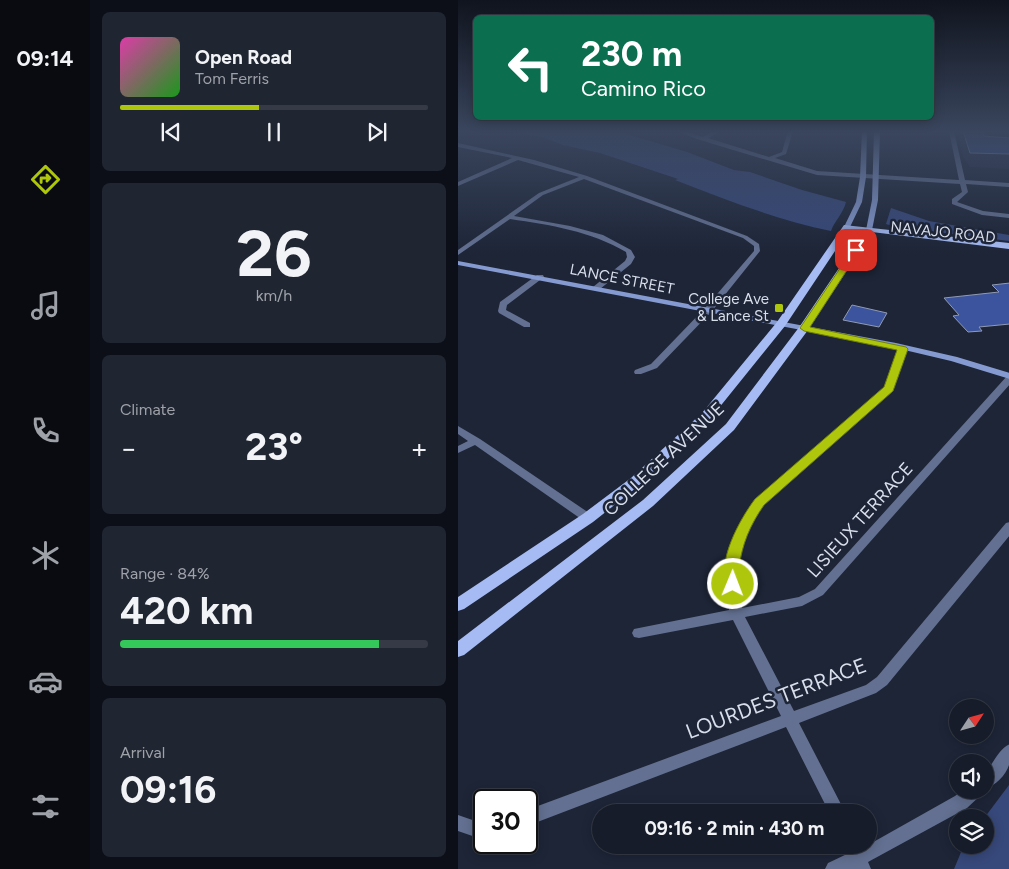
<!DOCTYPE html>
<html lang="en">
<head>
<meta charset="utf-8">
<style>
  body { margin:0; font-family:Figtree,sans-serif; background:#1f2531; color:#f1f3f6; height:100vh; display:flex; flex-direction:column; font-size:19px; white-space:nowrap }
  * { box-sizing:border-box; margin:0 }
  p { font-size:16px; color:#9ea1a8 }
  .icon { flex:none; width:28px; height:28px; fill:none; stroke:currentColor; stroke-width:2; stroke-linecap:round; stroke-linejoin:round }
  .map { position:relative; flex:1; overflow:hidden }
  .sheet { display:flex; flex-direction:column; gap:12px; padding:12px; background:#0c0f17; width:368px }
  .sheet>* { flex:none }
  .hud { position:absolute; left:15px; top:15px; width:461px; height:105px; border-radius:8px; box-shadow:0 2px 12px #0003,0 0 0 1px #353a46; background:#0b6e4f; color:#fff; overflow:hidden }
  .needle { width:32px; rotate:54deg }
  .controls { position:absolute; left:491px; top:699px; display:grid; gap:10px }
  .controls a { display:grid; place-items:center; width:45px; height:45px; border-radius:50%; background:#161c29; box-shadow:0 2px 12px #0003,0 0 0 1px #353a46; font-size:25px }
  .speed { position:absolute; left:15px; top:789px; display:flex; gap:10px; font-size:25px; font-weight:700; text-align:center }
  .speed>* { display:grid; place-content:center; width:65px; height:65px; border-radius:50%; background:#161c29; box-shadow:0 2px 12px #0003,0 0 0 1px #353a46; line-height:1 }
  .speed .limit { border:2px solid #111; border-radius:8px; background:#fff; color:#111 }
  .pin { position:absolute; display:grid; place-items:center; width:42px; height:42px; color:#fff; margin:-21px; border-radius:10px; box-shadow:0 2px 8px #0006 }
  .me { position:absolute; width:55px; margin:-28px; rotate:1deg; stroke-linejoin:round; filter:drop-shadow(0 0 4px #0008) }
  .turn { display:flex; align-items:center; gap:18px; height:105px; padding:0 25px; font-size:22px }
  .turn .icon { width:65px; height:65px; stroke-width:2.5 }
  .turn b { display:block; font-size:35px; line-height:42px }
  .big { font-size:38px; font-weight:700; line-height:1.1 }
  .sheet .tile { flex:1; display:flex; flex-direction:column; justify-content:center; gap:8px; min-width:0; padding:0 18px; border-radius:8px; background:#1f2531 }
  .sheet .dial { align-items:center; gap:0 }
  .dial b { font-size:65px; line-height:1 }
  .song { display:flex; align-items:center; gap:15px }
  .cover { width:60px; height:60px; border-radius:8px; background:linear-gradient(135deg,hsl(320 70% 55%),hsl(120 70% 35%)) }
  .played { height:5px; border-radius:2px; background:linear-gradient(90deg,#aec60b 45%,#353a46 45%) }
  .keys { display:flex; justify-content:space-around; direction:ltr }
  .heat { display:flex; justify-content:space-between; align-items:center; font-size:28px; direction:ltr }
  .charge { height:8px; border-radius:4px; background:linear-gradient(90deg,#34c759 84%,#353a46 0) }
  .trip { position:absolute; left:134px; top:804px; width:285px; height:50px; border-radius:25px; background:#161c29; box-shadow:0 2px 12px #0003,0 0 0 1px #353a46; font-weight:700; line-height:50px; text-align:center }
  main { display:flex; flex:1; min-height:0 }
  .dock { display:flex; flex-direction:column; width:90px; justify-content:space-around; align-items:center; background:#090b10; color:#9ea1a8 }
  .dock .icon { width:35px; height:35px }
  .dock .active { color:#aec60b }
  .dock b { font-size:22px; color:#f1f3f6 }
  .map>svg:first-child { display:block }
  .built { fill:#262f46 }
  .green { fill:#37487a }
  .building { fill:#3c549d; stroke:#909ab2 }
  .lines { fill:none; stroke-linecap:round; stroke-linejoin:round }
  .street { fill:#637091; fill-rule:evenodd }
  .secondary { fill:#859ad0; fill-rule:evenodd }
  .primary { fill:#a6bbf3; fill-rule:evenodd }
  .route { fill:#aec60b; stroke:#718107 }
  .poi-dot { fill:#aec60b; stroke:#1d2537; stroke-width:2 }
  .labels { text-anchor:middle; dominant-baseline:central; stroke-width:5; stroke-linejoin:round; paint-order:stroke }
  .far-street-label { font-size:15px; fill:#d9deeb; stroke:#1d2537 }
  .far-poi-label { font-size:15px; fill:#d9deeb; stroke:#1d2537; text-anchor:end }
  .street-label { font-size:18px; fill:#d9deeb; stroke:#1d2537 }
  .near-street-label { font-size:21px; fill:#d9deeb; stroke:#1d2537 }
</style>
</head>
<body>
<main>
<nav class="dock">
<b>09:14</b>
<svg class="icon active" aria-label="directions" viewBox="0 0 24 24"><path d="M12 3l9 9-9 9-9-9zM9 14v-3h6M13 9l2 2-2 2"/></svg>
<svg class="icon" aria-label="music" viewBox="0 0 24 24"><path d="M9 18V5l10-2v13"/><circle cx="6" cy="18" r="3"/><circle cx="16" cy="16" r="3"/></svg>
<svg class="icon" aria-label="phone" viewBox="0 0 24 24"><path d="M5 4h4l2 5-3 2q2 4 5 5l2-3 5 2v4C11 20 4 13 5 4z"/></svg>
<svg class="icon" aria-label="climate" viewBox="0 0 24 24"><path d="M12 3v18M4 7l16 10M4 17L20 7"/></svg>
<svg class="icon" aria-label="car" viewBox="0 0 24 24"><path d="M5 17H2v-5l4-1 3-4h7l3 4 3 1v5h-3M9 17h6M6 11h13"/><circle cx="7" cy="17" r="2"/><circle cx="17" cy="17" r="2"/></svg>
<svg class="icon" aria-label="filters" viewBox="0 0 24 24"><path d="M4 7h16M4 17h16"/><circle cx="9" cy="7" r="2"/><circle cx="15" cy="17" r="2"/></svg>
</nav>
<section class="sheet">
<div class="tile">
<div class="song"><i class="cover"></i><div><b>Open Road</b><p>Tom Ferris</p></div></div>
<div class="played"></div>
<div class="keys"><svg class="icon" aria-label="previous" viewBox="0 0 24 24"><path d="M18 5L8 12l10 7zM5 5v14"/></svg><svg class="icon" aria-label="pause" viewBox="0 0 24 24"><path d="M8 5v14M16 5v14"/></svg><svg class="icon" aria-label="next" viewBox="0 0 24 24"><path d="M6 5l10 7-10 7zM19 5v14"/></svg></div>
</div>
<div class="tile dial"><b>26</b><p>km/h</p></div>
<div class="tile"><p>Climate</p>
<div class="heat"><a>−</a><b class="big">23°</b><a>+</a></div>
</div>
<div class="tile"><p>Range · 84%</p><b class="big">420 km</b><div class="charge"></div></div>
<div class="tile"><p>Arrival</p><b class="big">09:16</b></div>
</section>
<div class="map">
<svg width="552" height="869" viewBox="0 0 552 869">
  <rect width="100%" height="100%" fill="#1d2537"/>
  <path class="built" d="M500 131H551V169L512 167 505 157Z"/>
  <path class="green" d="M49 131H158L229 152 276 170 292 172 344 190 388 202C385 214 377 220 373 231 320 220 268 200 217 180L220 179 142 153 105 145 85 137Z
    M433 208 471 221 551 235V241L438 227 428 224Z
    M551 785V869H496L506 845H528L527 817Z"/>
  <path class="building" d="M505 131H524L526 136 552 138V154L512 153Z
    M552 283V324L521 327 524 331 510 332 495 316 501 315 486 298 541 292 534 285Z
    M394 305 429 313 421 327 385 320Z"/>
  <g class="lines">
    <path class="street" d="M218 131H226L245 137 256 131H263L250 138 311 157 324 152 330 131H335L328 154 317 158 359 171 501 180 491 131H496L507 180 552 183V187L508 184 510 192 499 202 525 211 552 214V218L524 215 494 204V199L504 192 502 184 359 175 242 140Z
      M0 143 76 160 129 176 289 236 301 244 302 251 254 311 199 368 183 374H177L176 372 177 370 193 364 248 307 296 251V246L285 238 126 179 85 195 56 216 112 226 145 235 173 250 177 257 173 264 142 289H136L135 287 167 261 169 257 168 252C132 231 93 225 52 219L0 255V250L81 193 121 177 60 160 0 186V182L54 158 0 147Z
      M79 275H85L86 277 49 305 48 310 72 323V327H66L41 313 40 311 42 302Z
      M445 346 449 349 434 390 306 505C278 543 279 562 284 608L341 597 357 589 549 376 552 375V384L365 595 344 606 287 617 336 711 408 685 419 677 548 523 552 522V535L429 685 418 693 341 723 387 812H371L328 727 69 826V810L323 716 275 620 181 638 176 637 174 633 176 629 271 610C270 597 268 584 268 571 269 543 282 521 298 499L427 387 441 349Z
      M0 426 22 439 134 515 136 518 134 521H126L17 445 0 453V446L10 441 0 434Z
      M552 744C552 750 552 760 551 765 548 775 537 786 528 788V771C536 763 541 748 552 744Z
      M505 790H525L523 795 509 808 410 862 413 869H367L370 863 389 854 386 845H402L403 847 410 845 497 796Z
      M0 815 26 824V840L0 831Z"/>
    <path class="secondary" d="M404 131H409L408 177 404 202 392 227 389 229 386 227 398 202 402 177Z
      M416 131H422L420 200 414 230 411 232 408 230 414 200Z
      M0 261 438 343 499 357 552 373V379L493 361 438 348 0 265Z"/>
    <path class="primary" d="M386 225 552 243V249L414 232 350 330 276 430 195 506 6 655 0 657V641L185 500 268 424 342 326 406 231 391 230 327 326 252 419 183 484 135 522 6 609 0 611V597L125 514 173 478 244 413 319 322Z"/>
  </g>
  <linearGradient id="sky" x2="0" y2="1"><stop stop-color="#10141e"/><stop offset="0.52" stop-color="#3a465e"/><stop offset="1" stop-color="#3a465e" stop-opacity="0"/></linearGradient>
  <rect width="552" height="253" fill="url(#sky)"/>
  <path class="route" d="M398 248 402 250 352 327 448 347 450 349 435 391 306 505C292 525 284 544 281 568 280 575 284 582 280 588L275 590 270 588C257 563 282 519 297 499L426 387 439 350 346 331 342 328 395 249Z"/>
  <rect class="poi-dot" x="316" y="303" width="10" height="10" rx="2.5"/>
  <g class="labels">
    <g class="far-street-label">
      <text transform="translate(485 232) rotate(6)">NAVAJO ROAD</text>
      <text transform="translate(164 279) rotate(11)">LANCE STREET</text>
    </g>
    <g class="far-poi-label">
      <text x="311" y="299">College Ave<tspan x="311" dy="17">&amp; Lance St</tspan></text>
    </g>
    <g class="street-label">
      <text transform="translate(206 459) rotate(-43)">COLLEGE AVENUE</text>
      <text transform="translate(402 520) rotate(-48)">LISIEUX TERRACE</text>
    </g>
    <g class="near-street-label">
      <text transform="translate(318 698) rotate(-21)">LOURDES TERRACE</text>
    </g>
  </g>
</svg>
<div class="controls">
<a><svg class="needle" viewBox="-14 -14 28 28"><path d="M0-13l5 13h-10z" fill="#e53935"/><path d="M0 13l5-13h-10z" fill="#9ea1a8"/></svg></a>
<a><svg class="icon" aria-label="sound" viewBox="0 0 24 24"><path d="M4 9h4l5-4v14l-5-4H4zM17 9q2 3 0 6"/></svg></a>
<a><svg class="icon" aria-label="layers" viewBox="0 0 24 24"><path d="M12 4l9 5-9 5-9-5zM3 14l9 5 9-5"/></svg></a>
</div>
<div class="speed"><div class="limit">30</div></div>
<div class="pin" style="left:398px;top:250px;background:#d93025"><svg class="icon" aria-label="arrive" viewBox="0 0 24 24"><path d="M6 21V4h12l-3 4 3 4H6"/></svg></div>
<svg class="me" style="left:275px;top:584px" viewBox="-20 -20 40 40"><circle r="17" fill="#aec60b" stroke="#fff" stroke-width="3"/><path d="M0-11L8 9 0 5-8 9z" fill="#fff"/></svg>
<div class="trip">09:16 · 2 min · 430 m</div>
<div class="hud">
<div class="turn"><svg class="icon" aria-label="left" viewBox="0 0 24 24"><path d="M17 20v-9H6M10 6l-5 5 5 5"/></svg><div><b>230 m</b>Camino Rico</div></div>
</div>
</div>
</main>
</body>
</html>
